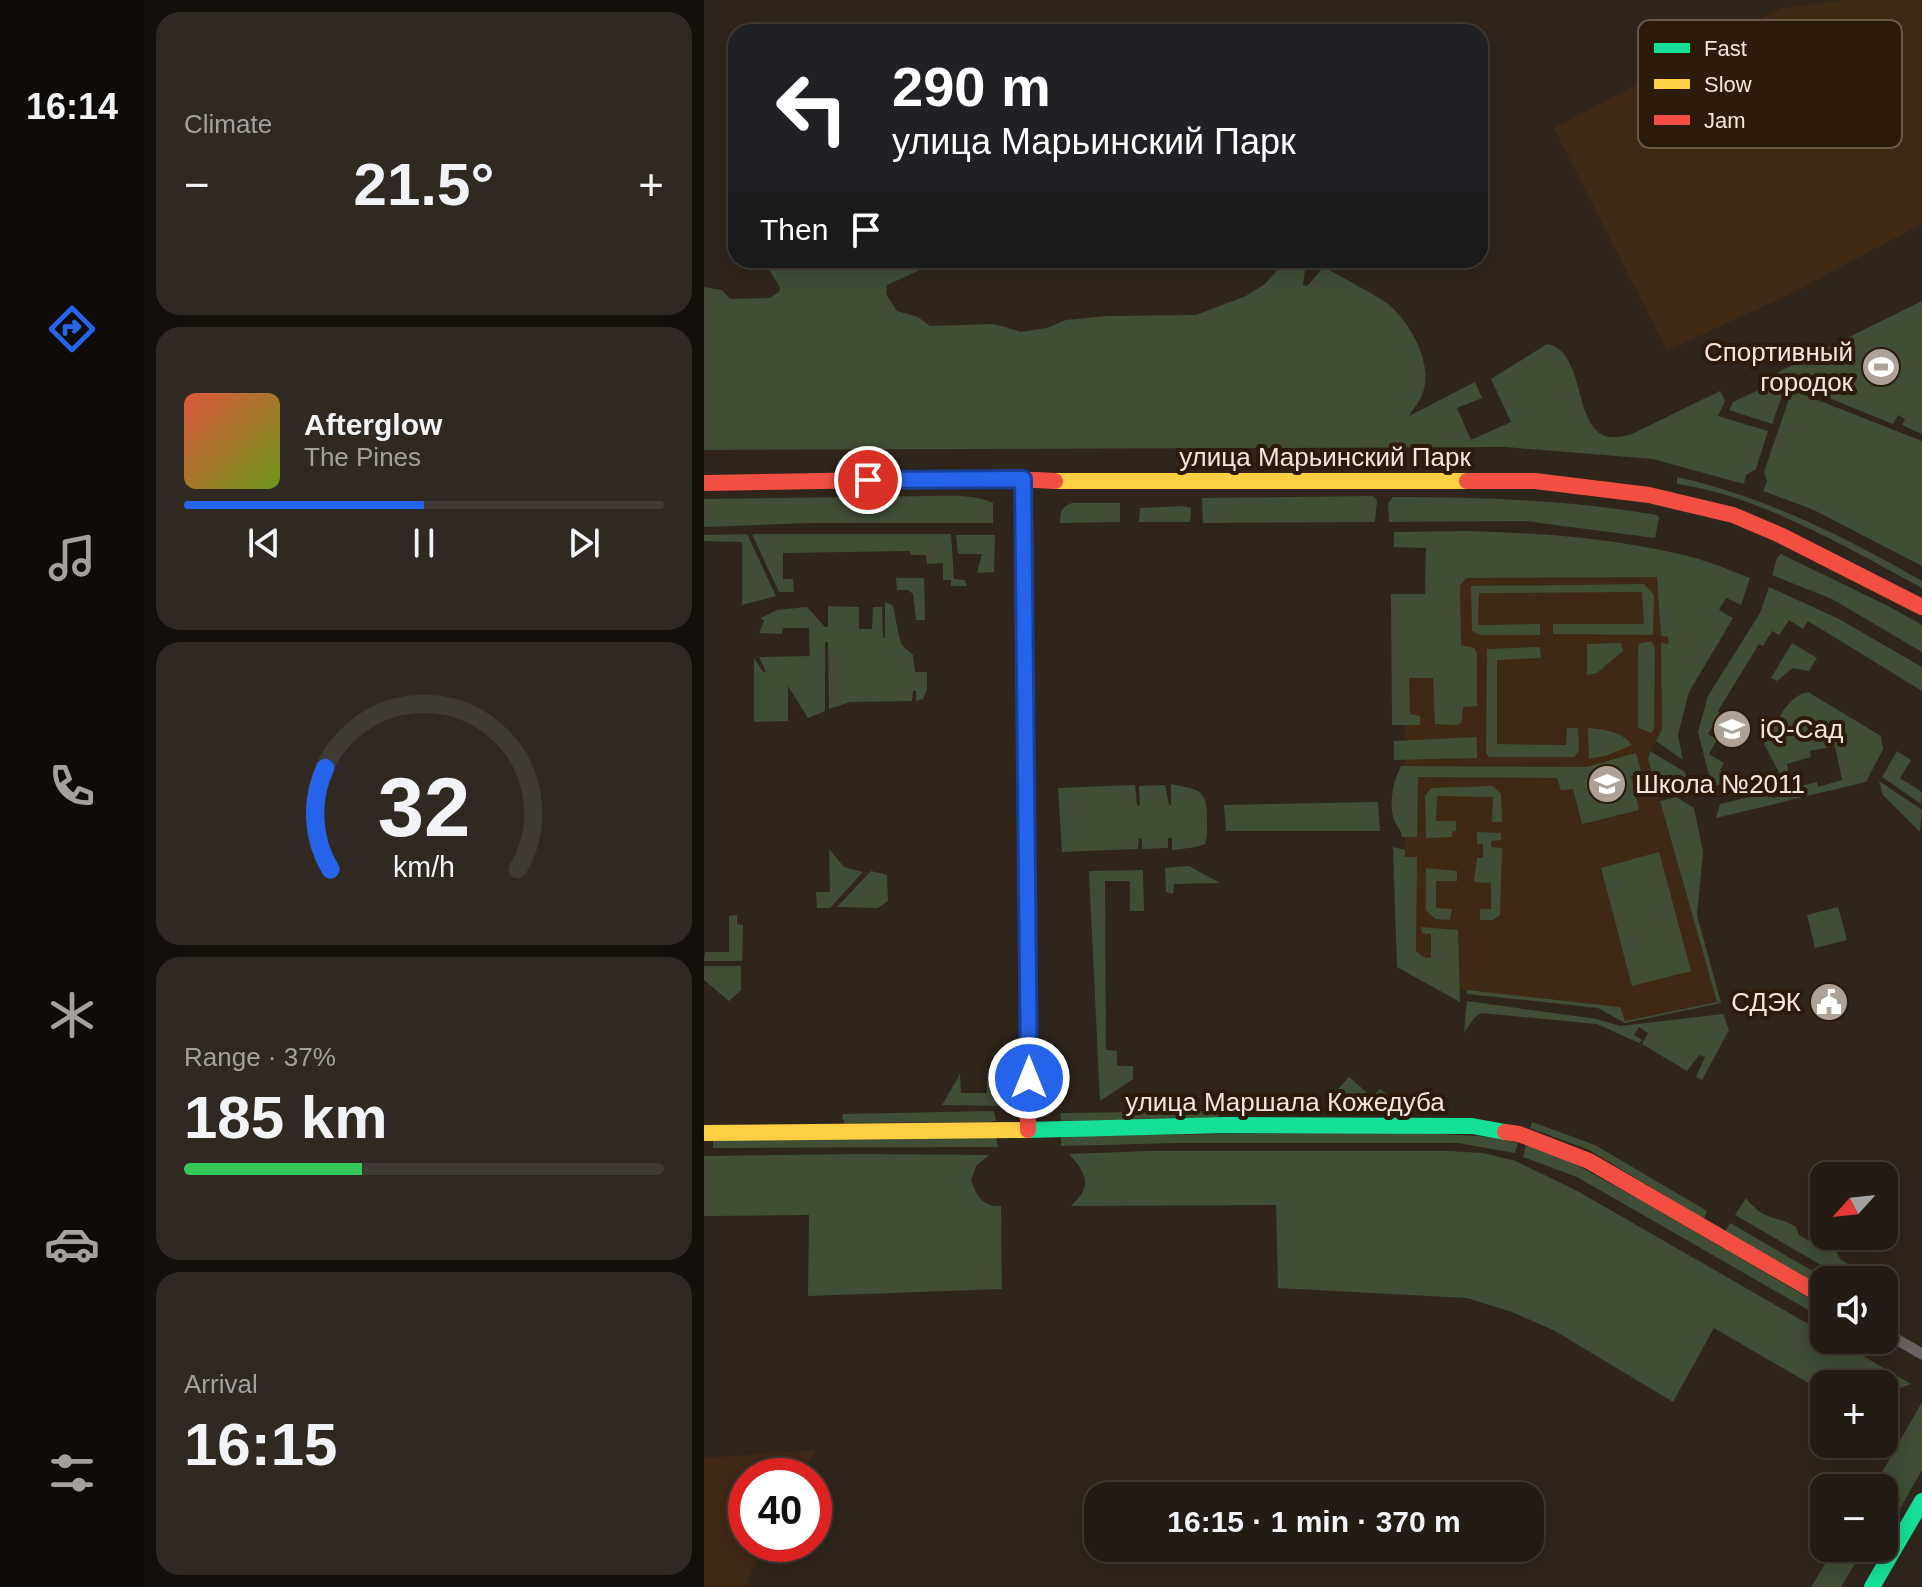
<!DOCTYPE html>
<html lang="en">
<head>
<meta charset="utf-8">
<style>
  body { margin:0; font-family:Arial,sans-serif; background:#2f2922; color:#f1f3f6; height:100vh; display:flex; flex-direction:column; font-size:30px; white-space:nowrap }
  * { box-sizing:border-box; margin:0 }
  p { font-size:26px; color:#a3a1a0 }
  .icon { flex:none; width:44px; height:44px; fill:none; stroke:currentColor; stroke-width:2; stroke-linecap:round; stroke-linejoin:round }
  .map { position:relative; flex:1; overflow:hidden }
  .side { display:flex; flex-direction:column; gap:12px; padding:12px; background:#130f0b; width:560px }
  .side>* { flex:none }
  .banner { position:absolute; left:24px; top:24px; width:760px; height:244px; border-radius:24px; box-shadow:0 4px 20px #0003,0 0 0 2px #403a34; background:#202124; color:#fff; overflow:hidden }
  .needle { width:52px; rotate:243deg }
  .tools { position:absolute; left:1106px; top:1162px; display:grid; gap:16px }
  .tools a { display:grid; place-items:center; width:88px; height:88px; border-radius:16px; background:#231c14; box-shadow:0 4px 20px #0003,0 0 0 2px #403a34; font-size:40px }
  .speed { position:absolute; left:24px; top:1458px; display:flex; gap:16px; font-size:40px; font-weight:700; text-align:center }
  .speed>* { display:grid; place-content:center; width:104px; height:104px; border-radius:50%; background:#231c14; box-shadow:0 4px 20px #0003,0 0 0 2px #403a34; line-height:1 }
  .speed .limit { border:12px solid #d22; background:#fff; color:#111 }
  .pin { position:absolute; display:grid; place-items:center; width:68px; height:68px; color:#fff; margin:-34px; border:4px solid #fff; border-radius:50%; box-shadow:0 2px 8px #0007 }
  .me { position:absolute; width:88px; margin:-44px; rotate:0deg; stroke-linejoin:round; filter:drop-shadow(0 0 6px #0008) }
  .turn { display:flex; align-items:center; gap:28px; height:168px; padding:0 32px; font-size:36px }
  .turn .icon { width:104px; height:104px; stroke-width:2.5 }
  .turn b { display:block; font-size:56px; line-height:68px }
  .then { display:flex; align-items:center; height:76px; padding:0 32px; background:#0003; gap:16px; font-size:30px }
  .big { font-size:60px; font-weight:800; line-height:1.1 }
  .side .tile { flex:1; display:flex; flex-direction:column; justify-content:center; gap:12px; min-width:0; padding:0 28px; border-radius:24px; background:#2f2922 }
  .side .dial { align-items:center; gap:0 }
  .dial svg { height:208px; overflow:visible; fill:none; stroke:#403a34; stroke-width:7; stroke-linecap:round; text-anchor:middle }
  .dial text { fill:#f1f3f6; stroke:none }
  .song { display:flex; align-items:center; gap:24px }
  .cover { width:96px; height:96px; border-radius:12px; background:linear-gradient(135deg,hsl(10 70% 55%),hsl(80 70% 35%)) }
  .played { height:8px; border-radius:4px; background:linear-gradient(90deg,#2563eb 50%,#403a34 50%) }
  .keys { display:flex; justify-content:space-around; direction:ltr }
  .heat { display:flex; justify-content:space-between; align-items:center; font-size:44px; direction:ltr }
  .charge { height:12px; border-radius:6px; background:linear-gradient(90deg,#34c759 37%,#403a34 0) }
  .trip { position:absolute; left:380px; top:1482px; width:460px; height:80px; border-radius:24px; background:#231c14; box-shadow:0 4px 20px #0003,0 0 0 2px #403a34; font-weight:800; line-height:80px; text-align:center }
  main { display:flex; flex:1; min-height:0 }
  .dock { display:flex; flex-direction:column; width:144px; justify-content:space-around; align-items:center; background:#0e0b08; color:#a3a1a0 }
  .dock .icon { width:56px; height:56px }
  .dock .selected { color:#2563eb }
  .dock b { font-size:36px; color:#f1f3f6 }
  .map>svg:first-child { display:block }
  .built { fill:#3f2814 }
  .green { fill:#404e36 }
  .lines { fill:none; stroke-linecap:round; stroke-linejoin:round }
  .street { stroke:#696260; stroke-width:11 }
  .fast { stroke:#16e098; stroke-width:16 }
  .slow { stroke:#ffcf43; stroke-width:16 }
  .jam { stroke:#f24e42; stroke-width:16 }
  .route-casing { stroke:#184099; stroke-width:20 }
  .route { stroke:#2563eb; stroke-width:14 }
  .labels { text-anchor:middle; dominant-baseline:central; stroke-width:8; stroke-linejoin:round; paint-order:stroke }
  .poi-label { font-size:26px; fill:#f2e5db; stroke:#2c1b0a; text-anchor:end }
  .street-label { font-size:26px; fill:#f2e5db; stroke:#2c1b0a }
  .key { fill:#2c1b0a; stroke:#675849; stroke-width:2 }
  .key-label { font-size:22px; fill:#f2e5db }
</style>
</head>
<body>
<main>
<nav class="dock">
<b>16:14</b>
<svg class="icon selected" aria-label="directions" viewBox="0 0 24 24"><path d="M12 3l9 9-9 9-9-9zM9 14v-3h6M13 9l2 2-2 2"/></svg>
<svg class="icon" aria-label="music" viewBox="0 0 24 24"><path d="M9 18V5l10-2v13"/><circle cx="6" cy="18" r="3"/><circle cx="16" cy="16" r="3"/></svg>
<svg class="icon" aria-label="phone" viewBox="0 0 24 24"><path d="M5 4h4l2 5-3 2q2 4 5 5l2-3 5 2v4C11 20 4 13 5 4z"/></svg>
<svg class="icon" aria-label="climate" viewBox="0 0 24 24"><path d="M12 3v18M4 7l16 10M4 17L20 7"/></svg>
<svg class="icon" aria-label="car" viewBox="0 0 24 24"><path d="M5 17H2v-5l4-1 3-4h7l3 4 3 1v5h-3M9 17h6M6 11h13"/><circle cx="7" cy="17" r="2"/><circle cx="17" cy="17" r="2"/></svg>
<svg class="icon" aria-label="filters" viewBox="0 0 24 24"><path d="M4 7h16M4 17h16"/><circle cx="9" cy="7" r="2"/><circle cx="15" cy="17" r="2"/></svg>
</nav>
<section class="side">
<div class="tile"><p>Climate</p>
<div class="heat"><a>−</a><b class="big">21.5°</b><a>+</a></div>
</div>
<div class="tile">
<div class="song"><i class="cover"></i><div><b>Afterglow</b><p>The Pines</p></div></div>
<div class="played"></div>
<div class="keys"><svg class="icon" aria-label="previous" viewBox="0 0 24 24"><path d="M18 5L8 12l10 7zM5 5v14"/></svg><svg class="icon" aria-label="pause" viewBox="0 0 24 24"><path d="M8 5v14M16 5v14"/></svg><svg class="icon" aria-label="next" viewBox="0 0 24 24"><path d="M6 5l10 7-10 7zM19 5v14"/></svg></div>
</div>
<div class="tile dial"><svg viewBox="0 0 100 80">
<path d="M14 69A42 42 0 1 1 86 69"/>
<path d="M14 69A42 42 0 0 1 12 30" stroke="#2563eb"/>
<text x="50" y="56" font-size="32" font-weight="700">32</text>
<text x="50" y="72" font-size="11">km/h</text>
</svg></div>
<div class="tile"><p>Range · 37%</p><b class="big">185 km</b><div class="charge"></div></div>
<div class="tile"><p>Arrival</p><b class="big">16:15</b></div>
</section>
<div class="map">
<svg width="1218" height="1587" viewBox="0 0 1218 1587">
  <rect width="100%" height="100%" fill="#2f251b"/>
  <path class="built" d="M1143 0H1218V224L1086 294 963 351 850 128 1078 8Z
    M745 546 974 569 1010 636 945 753 944 759 1013 1002 920 1021 916 1007 751 989 701 947V660Z
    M112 1450 98 1476H42V1544H62L40 1587H0V1458Z"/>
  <path class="green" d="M66 260H289V264L218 266 216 270 183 285 182 294 193 311 214 317 226 326 290 324 317 332 343 328 362 320 403 316 492 315 542 296 561 284 582 260H597L601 270 599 285 603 286 620 267C639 278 661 289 680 301 705 319 731 364 718 395 715 403 708 410 705 416L771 382 778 398 753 408 767 440 807 422 787 379 843 344C890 353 861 460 930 433L1016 391 1021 401 1014 416 1064 431 1052 469 1042 475 1040 484 949 459 802 447 0 450V287L18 290 26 299 66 298 75 292 76 287 65 270Z
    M1218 301V434L1198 425 1201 419 1194 415 1189 424 1068 375Z
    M1070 383 1081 387 1068 424 1025 410 1029 402Z
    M1088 390 1218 441V566L1110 510 1059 491 1063 481 1060 472Z
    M973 477C1059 496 1142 537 1218 581V588C1146 549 1055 495 973 484Z
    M227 496C248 496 269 494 289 503V523H106L0 527V499Z
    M669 496 673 500 671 522 499 523 498 498Z
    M689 497C778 497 865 500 953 515L955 518 951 538 821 521 685 522 684 504Z
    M368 503H416V522L356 523C356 512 357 507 368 503Z
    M478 506 487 508 486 522H435L436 508Z
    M764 531C835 533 906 538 975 554 999 559 1023 569 1046 578L1037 605 1022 598 1015 610 1029 618 985 692 974 735 979 760 952 741 958 729 957 643 965 644 964 637 957 636 953 577 762 578 756 586 757 645 770 648 773 653V706L759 707 758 722 754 725 731 724 729 678H705L706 714 716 716V725H688L687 594H721L722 548 690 547V532Z
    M43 534 72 596 38 605V542L0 541V535Z
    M48 534H247L250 579 261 580 263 586H247V580H239V563L223 564 222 555H207L206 551 79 553V579H89L90 592H75Z
    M252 535H291L290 572 273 573 278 554H254Z
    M1077 554 1184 606 1218 625V652L1128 599 1068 575 1073 558Z
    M192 578H220L221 620H212L209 594 204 590H193Z
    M940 584 950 595 949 635 849 634V624H940L938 592 775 593 774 625 836 624V635H776L768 631 767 586Z
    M1065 587 1135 619 1218 667V691L1104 621 1099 629 1085 620 1075 635 1068 631 1059 646 1055 644 1014 711 1016 713 1004 734 1013 740 1005 754 1020 763 1016 770 1028 778 1022 785H1011L1006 779 994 732 1004 696 1056 613Z
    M181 602 189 606 195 636 198 645 209 655 211 672H223V689L219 699 212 701V691H209L208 701 146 702 125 709 124 642H121V711L104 718 84 686V721L50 722V658L59 672H62L55 657 106 656 105 628H79L78 634 55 633 60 621 57 618 73 610 103 607 121 627H124V606L155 607V629H168L169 607H178L179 638H181Z
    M941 642H948L951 648 950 729 947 733 934 728V652L935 644Z
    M917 643 919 651 893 673 883 675V644Z
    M1088 643 1113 658 1105 671 1089 668 1073 681 1067 678Z
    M836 647 837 658 793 660V744L862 745 863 728H874L875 751 870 757H785L782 753 783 649Z
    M1104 692 1177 736 1179 749 1162 782 1012 818 1016 804 1067 792 1069 798 1077 796 1076 791 1113 782 1114 787 1138 780 1131 746 1106 751 1107 757 1083 764 1085 776 1078 778 1060 744C1071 726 1082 696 1104 692Z
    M884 728C900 729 919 732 928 745L904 755 885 759Z
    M773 737V758L690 760V741Z
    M946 751 981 772 985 787 954 795 944 759Z
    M1193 751 1207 760 1196 778 1218 792 1217 804 1178 777Z
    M932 753 937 771 927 776 935 810 878 824 869 789 857 790 853 778 714 777 713 837H698C697 828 692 827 690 819 684 804 690 779 697 766L882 767Z
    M1175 781 1218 810 1216 832 1179 795Z
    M467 784C493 790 503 787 503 818 503 827 504 836 501 844L493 847 468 850V838H464V848L438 849V839L435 838 434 849 358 852 354 788 431 785 433 806 436 805 435 786 461 785 465 805H467Z
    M789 786 797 794 798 822H788L789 797 733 796 732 821H752V831L748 832V837L722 838 721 796 727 788Z
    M972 797 990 808 999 852 993 915 1017 1003 921 1023 894 1008 763 994V990L916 1007 921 1021 1013 1002 956 801Z
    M674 802 676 831H522L520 805Z
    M773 832 797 833V840L787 841V847L798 848 796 915 789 920H776V909H787V883L770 882 773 858H779V844H773Z
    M689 847 701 850V857H713L712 951 719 957 727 958V934L718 933 717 927 754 930 756 1002 693 967Z
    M125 849 140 867 159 872 126 908H113L112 892H126Z
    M955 852 987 971 928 986 897 868Z
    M485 866 516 883 470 884 469 894 462 892 461 868Z
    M722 868 753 871V881H732V908L748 909 746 920 731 919 722 910Z
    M439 870 440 911H426V881H401L402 1050 413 1051V1066H429V1079L396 1101 385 871Z
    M167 871 183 875 184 901 174 908 133 907Z
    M1134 907 1143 940 1111 948 1103 915Z
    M33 915V924L39 925 38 961H0L1 952H25V916Z
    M0 966H37V990L25 1001 0 980Z
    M763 1001 893 1019 916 1026 1019 1014 1025 1030 998 1080 992 1077 1001 1057 995 1055 983 1071 938 1044 944 1033 935 1027 930 1035 938 1040 935 1043 893 1024 777 1013 770 1018 760 1033Z
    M283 1073H296V1106L238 1105 256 1074 257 1093H283Z
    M645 1077 668 1097 676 1089 684 1095V1104L621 1103Z
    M290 1111 292 1121 283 1122 141 1123 138 1118 139 1114Z
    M514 1111V1119L357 1121 356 1113Z
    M828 1122 891 1145 1003 1211 1000 1219 885 1150 826 1128Z
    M701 1132 788 1137 814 1143 811 1153 754 1143H473L357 1146V1136Z
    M292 1138 294 1147 9 1148V1139Z
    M822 1145 860 1158 931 1197 1120 1307V1319L873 1177 819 1157Z
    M445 1151H743L779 1153 812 1161 875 1192 1120 1333V1340H1132L1207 1384 1187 1391 1180 1397V1384H1120V1392L1010 1328 969 1402 851 1331 808 1312 763 1298 574 1288 572 1205 367 1206C389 1186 383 1174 365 1154Z
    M154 1154 285 1155 272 1166 267 1180C273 1197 279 1207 297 1206L298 1289 104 1296 105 1215 0 1216V1156Z
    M1042 1198C1060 1221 1071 1215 1092 1227L1095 1235 1117 1248 1132 1251 1137 1260 1162 1273 1169 1271 1176 1275 1178 1280H1143L1031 1215Z
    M1026 1223 1124 1280H1120V1290L1021 1232Z
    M1218 1402V1470L1193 1514 1180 1506V1488H1169Z
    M1131 1548H1172L1168 1555 1159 1550 1137 1587H1107Z"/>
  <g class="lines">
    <path class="street" d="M1180 1332 1218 1354"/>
    <path class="fast" d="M323 1130 524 1125 768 1126 801 1132
      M1168 1587 1218 1501"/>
    <path class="slow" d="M351 481H763
      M0 1133 323 1130"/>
    <path class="jam" d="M319 479 324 1130
      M763 481H831L945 495 1029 515 1076 535 1218 607
      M0 483 293 478 351 481
      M801 1132 815 1134 885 1161 1120 1297"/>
  </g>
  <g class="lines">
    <g class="route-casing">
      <path id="route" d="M164 480 319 479 325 1078"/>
    </g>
    <use href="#route" class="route"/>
  </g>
  <defs>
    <g id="stadium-disc" transform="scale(2)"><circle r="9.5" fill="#aea298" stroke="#2c1b0a"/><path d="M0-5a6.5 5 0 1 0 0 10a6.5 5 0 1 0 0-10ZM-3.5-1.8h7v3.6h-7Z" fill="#fff"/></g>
    <g id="school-disc" transform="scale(2)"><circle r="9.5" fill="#aea298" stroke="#2c1b0a"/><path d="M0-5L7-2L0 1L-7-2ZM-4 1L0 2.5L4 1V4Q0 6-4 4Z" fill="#fff"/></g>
    <g id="civic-disc" transform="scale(2)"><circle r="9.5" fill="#aea298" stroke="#2c1b0a"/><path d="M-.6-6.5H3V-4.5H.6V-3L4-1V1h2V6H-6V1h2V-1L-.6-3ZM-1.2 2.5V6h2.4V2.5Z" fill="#fff"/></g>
  </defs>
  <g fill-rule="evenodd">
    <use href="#stadium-disc" x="1177" y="367"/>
    <use href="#school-disc" x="1028" y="729"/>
    <use href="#school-disc" x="903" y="784"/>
    <use href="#civic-disc" x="1125" y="1002"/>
  </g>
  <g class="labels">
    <g class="poi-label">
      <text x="1149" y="352">Спортивный<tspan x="1149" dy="30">городок</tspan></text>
      <text x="1056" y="729" text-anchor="start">iQ-Сад</text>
      <text x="931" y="784" text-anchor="start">Школа №2011</text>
      <text x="1097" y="1002">СДЭК</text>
    </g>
    <g class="street-label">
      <text x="621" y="457">улица Марьинский Парк</text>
      <text x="581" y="1102">улица Маршала Кожедуба</text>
    </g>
  </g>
  <rect x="934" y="20" width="264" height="128" rx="12" class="key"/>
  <rect x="950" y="43" width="36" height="10" fill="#16e098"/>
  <rect x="950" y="79" width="36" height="10" fill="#ffcf43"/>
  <rect x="950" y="115" width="36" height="10" fill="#f24e42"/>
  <g class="key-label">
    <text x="1000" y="56">Fast</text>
    <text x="1000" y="92">Slow</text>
    <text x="1000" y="128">Jam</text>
  </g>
</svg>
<div class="tools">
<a><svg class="needle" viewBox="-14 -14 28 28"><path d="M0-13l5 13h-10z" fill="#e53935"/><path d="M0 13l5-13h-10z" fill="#a3a1a0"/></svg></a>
<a><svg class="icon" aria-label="sound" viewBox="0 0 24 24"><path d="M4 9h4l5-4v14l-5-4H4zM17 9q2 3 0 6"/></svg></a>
<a>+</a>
<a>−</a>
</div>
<div class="speed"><div class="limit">40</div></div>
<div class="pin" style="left:164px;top:480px;background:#d93025"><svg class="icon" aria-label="arrive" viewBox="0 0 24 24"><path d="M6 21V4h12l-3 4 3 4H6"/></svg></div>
<svg class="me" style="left:325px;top:1078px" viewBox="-20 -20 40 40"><circle r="17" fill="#2563eb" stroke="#fff" stroke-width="3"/><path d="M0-11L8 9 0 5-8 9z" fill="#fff"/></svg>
<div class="trip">16:15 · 1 min · 370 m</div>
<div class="banner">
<div class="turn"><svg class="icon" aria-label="left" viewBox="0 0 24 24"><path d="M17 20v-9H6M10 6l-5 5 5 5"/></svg><div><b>290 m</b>улица Марьинский Парк</div></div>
<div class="then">Then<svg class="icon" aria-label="arrive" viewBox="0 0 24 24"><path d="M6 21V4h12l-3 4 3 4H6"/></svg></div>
</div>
</div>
</main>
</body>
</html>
